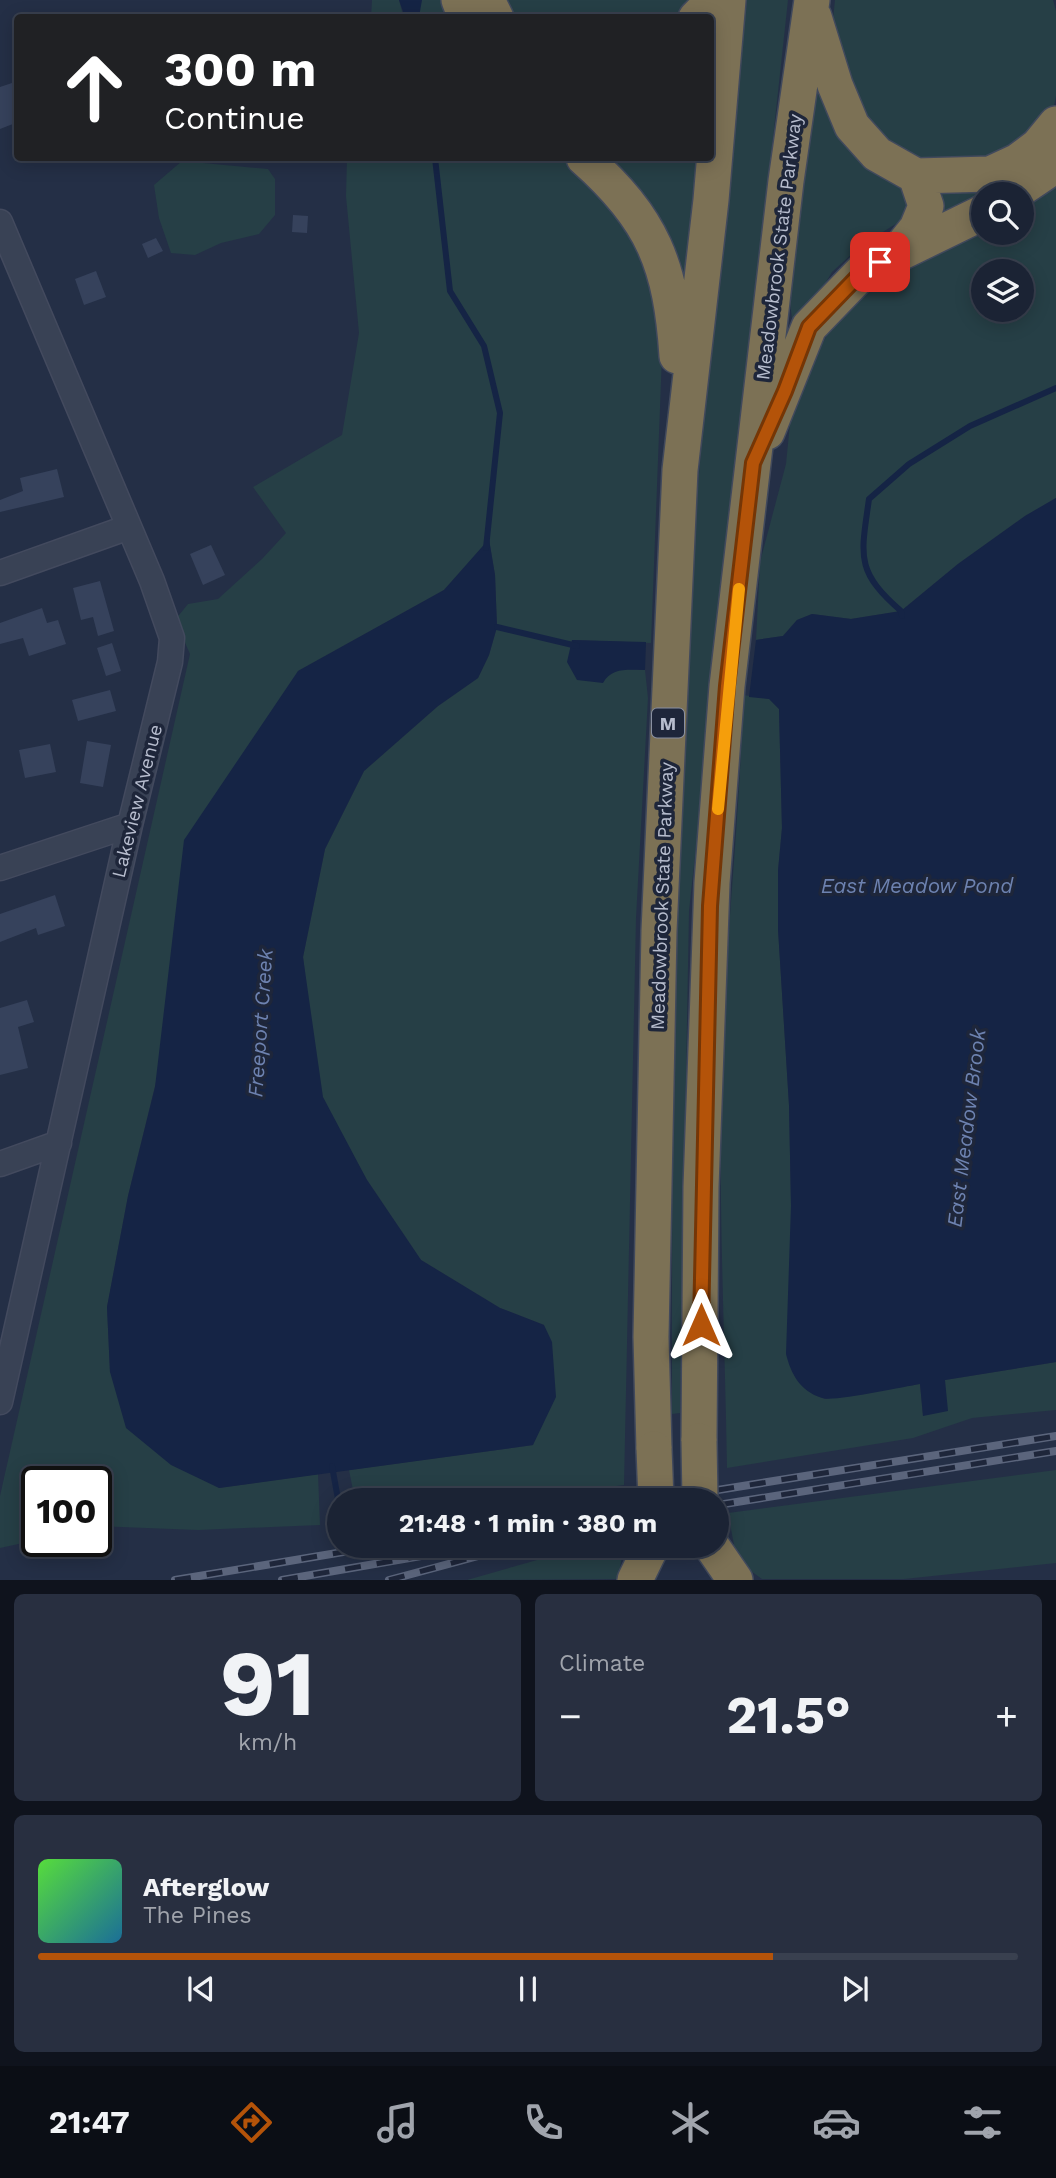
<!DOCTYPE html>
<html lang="en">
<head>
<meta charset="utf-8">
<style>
  body { margin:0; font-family:"Work Sans",sans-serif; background:#282f40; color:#f1f3f6; height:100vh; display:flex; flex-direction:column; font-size:26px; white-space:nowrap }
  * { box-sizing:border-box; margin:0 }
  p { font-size:23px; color:#a0a4ac }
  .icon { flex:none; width:38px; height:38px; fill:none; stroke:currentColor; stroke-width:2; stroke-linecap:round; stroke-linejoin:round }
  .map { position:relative; height:1580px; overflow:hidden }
  .drawer { display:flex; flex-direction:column; gap:14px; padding:14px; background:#0f131d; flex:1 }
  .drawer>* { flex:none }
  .banner { position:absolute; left:14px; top:14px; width:700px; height:147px; border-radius:7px; box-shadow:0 4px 18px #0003,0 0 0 2px #39404f; background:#202124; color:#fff; overflow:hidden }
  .tools { position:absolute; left:971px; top:182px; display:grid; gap:14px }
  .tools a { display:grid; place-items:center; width:63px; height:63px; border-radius:50%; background:#1b2334; box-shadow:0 4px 18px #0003,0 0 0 2px #39404f; font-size:35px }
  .speed { position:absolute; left:21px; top:1466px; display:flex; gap:14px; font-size:35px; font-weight:700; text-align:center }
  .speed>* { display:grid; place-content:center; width:91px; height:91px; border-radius:50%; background:#1b2334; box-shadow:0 4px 18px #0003,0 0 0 2px #39404f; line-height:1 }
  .speed .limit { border:4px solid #111; border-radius:10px; background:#fff; color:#111 }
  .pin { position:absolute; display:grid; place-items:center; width:60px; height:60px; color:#fff; margin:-30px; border-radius:14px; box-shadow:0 4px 10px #0006 }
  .me { position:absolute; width:77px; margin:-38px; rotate:0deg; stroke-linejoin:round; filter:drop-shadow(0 0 5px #0008) }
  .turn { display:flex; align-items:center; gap:24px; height:147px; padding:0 35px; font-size:32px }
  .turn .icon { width:91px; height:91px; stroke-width:2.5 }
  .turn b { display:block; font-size:49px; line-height:60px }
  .big { font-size:52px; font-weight:700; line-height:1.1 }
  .drawer .card { flex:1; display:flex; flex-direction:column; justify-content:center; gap:10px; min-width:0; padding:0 24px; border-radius:10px; background:#282f40 }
  .drawer .dial { align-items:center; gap:0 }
  .dial b { font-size:91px; line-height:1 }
  .song { display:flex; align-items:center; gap:21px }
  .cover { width:84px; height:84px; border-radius:10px; background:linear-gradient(135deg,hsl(110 70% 55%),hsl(200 70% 35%)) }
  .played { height:7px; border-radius:4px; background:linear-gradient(90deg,#b45309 75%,#39404f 75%) }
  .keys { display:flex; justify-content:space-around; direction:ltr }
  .heat { display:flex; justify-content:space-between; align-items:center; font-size:38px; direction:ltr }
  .drawer .tiles { flex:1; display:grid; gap:14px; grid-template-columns:1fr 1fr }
  .card:last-child { grid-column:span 2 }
  .trip { position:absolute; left:327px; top:1488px; width:402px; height:70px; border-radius:35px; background:#1b2334; box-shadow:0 4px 18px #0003,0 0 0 2px #39404f; font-weight:700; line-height:70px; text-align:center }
  .tab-bar { display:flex; height:112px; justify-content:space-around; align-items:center; background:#0b0e15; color:#a0a4ac }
  .tab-bar .icon { width:49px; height:49px }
  .tab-bar .selected { color:#b45309 }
  .tab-bar b { font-size:32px; color:#f1f3f6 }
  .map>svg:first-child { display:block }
  .green { fill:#263f46; fill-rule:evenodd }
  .water { fill:#152445 }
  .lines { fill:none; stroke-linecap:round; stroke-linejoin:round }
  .stream { stroke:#152445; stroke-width:6 }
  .building { fill:#36425c }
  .minor-casing { stroke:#434a5e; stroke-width:27 }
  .highway-casing { stroke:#41495c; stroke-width:38 }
  .minor { stroke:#394255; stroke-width:24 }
  .highway { stroke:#7c7155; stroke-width:35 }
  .rail-casing { stroke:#5b657c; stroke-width:8 }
  .rail { stroke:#1e263a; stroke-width:5; stroke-dasharray:16; stroke-linecap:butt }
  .highway-bridge-casing { stroke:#41495c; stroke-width:38; stroke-linecap:butt }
  .highway-bridge { stroke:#7c7155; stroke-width:35 }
  .route-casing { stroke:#753606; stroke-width:18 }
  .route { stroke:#b45309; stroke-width:12 }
  .slow { stroke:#f59e0b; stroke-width:12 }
  .labels { text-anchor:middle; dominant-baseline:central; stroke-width:7; stroke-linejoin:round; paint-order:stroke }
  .shield { fill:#1e263a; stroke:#8990a2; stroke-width:2 }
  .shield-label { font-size:18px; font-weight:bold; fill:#b7bdce }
  .street-label { font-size:19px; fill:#b7bdce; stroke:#1e263a }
  .water-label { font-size:21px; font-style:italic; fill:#6d82b0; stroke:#1e263a }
</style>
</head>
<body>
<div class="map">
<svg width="1056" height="1580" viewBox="0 0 1056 1580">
  <rect width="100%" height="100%" fill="#242f46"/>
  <path class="green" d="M372 0H399L403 15 422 0H450L454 18H371Z
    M499 0H694L680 18 509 17Z
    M747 0H788L689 911 680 1413 672 1414C672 1151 671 887 688 624 701 415 724 208 747 0Z
    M835 0H1053L1056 11V96L1053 111 1012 152 963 171 916 164 868 134 844 89 833 19Z
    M817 48 916 191 904 219 863 244 832 272 794 336 789 294Z
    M1051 157 990 194H984L983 198 930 224 928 185Z
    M347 158H568L622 206 653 272 662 355 651 643 572 640 607 675 620 669 645 670 648 698 636 918 624 1485 507 1500H355L349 1470 533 1445 544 1325 500 1308 421 1260 367 1180 319 1097 303 957 325 849 364 771 438 706 478 678 489 655 497 627 495 575 489 540 444 590 298 671 156 1082 128 1196 107 1307 110 1372 219 1488 318 1474 320 1525 198 1530 96 1526V1482H37V1540L0 1548V1496L190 654 175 620 188 604 218 599 262 559 286 533 253 487 342 435 359 333 346 196Z
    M598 158H698L681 307Z
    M182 161 268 169 275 179V215L259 234 221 243 195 255 171 253 159 218 154 185Z
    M1056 175V498L1025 516 958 564 901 611 851 619 812 614 797 620 783 636 756 640 760 562 786 464 792 403 830 329 852 304 905 263 983 224 984 233H1022V202ZM984 271H1022V310H984Z
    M743 695 770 699 779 709 782 828 778 871V929L789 1105 791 1205 824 1399 920 1384 923 1416 945 1380 1056 1362V1410L972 1418 913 1438 727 1468C725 1343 719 1217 721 1092 723 959 740 828 743 695Z
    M1056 1470V1563L904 1579H762L737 1561 728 1513Z
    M590 1545H624L618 1579 467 1580Z"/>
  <path class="water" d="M399 0H422L419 17H405Z
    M1056 498V1362L945 1380 948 1411 923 1416 920 1384C902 1387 834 1402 822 1398 800 1391 791 1374 786 1354L791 1205 789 1105 778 929V871L782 828 779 709 769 699 749 697 756 640 783 636 797 620 812 614 851 619 901 611 958 564 1025 516Z
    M489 539 495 575 497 627 489 655 478 678 438 706 364 771 325 849 303 957 323 1097 367 1180 421 1260 500 1308 544 1325 552 1342 556 1397 533 1445 219 1488 171 1465 126 1428 110 1372 107 1307 128 1196 155 1087 184 840 298 671 444 590Z
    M572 640 646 642 645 670C628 670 612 667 603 683L577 680 567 662Z"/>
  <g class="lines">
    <path class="stream" d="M435 158 450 291 484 346 500 413 486 548
      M902 616 901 611C855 571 861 556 869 499L909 464 970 426 1056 388
      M497 627 577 646
      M332 1466 340 1510"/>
  </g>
  <path class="building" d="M18 81V122L0 129V87Z
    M293 215 308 216 307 233 292 232Z
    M156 238 163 251 148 258 142 244Z
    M96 271 106 297 84 305 75 279Z
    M57 469 64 497 0 512V500L23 491 20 478Z
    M211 545 225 575 203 585 190 554Z
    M100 581 114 631 98 636 93 617 81 620 73 588Z
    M42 608 47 623 58 620 66 644 29 656 23 638 0 644V623Z
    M112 643 121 671 106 676 97 648Z
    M110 690 116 711 78 721 72 700Z
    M87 741 111 745 103 787 80 783Z
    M50 744 56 772 25 778 19 750Z
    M55 895 65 926 38 935 36 928 0 942V914Z
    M27 1000 34 1022 18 1027 28 1068 0 1075V1008Z"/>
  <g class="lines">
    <g class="minor-casing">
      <path id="minor" d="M0 222 152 581 172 638 170 662 130 825 0 1402
        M0 573 129 527
        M0 868 130 825
        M0 1164 59 1143"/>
    </g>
    <g class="highway-casing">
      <path id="highway" d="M459 0 466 18
        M487 0 496 18
        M814 17 835 85 852 126 877 154 916 176 990 174 1018 161 1038 146 1056 124
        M696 18 714 0
        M584 158C653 219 671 265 677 356
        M1013 194 1056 165
        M897 253 917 228 926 206 916 176
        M767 432 809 327 863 271 984 212
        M699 1441 701 1187 712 883 727 686 786 181 812 0
        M654 1449 651 1337 659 931 680 470 711 200 728 0
        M711 1545 735 1580
        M635 1580 652 1545"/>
    </g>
    <use href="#minor" class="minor"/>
    <use href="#highway" class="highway"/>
    <g class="rail-casing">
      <path id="rail" d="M655 1500 1056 1436
        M718 1505 1056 1451
        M175 1580 385 1545
        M282 1580 485 1545
        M389 1580 519 1545"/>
    </g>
    <use href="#rail" class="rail"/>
    <g class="highway-bridge-casing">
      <path id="highway-bridge" d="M699 1441 700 1500
        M654 1449 656 1500"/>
    </g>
    <use href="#highway-bridge" class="highway-bridge"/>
  </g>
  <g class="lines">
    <g class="route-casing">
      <path id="route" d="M701 1325 710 906 727 686 753 463 785 391 809 327 863 271 880 262"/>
    </g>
    <use href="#route" class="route"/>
    <path class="slow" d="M718 809 739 589"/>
  </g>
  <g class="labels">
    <rect class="shield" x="652" y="708.5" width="32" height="29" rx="5"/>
    <g class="shield-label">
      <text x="668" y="723">M</text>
    </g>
    <g class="street-label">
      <text transform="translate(779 247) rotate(-83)">Meadowbrook State Parkway</text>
      <text transform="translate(137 801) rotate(-76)">Lakeview Avenue</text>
      <text transform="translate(662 896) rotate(-88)">Meadowbrook State Parkway</text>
    </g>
    <g class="water-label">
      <text x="917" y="885">East Meadow Pond</text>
      <text transform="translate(260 1023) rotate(-86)">Freeport Creek</text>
      <text transform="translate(966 1128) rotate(-83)">East Meadow Brook</text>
    </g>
  </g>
</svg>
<div class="tools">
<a><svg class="icon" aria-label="search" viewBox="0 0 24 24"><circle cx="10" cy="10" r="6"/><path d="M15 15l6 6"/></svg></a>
<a><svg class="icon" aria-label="layers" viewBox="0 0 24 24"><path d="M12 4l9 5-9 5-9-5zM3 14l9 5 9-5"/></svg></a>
</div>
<div class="speed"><div class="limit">100</div></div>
<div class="pin" style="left:880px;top:262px;background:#d93025"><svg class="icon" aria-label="arrive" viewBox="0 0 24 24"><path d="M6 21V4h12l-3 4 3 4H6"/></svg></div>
<svg class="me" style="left:701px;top:1325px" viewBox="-20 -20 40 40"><path d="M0-17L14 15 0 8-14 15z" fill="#b45309" stroke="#fff" stroke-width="4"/></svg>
<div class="trip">21:48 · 1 min · 380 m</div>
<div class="banner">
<div class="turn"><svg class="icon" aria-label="ahead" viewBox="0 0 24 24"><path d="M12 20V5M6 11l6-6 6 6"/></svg><div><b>300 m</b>Continue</div></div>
</div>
</div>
<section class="drawer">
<div class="tiles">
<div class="card dial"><b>91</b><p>km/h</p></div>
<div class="card"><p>Climate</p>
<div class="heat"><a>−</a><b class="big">21.5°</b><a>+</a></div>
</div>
<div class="card">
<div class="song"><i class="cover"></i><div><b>Afterglow</b><p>The Pines</p></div></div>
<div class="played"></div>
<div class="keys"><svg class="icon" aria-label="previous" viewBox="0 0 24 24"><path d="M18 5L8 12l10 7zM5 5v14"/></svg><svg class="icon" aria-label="pause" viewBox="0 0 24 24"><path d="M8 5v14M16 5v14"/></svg><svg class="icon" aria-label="next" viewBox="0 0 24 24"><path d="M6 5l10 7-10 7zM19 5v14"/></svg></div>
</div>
</div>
</section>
<nav class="tab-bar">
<b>21:47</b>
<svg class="icon selected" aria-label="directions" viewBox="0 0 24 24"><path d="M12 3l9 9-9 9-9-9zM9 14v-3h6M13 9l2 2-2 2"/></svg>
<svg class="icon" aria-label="music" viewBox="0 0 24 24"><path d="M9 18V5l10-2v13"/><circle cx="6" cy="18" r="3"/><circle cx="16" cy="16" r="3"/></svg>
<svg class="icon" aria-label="phone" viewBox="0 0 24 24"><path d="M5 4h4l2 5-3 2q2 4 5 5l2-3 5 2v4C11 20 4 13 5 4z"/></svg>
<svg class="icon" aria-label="climate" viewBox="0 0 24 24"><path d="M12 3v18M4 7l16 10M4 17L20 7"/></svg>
<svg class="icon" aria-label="car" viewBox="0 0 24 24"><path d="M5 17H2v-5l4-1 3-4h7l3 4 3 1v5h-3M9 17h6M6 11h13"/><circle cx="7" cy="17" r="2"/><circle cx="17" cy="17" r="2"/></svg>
<svg class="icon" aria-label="filters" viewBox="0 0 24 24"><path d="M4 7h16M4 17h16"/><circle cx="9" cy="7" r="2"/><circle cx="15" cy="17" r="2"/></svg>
</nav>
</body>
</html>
